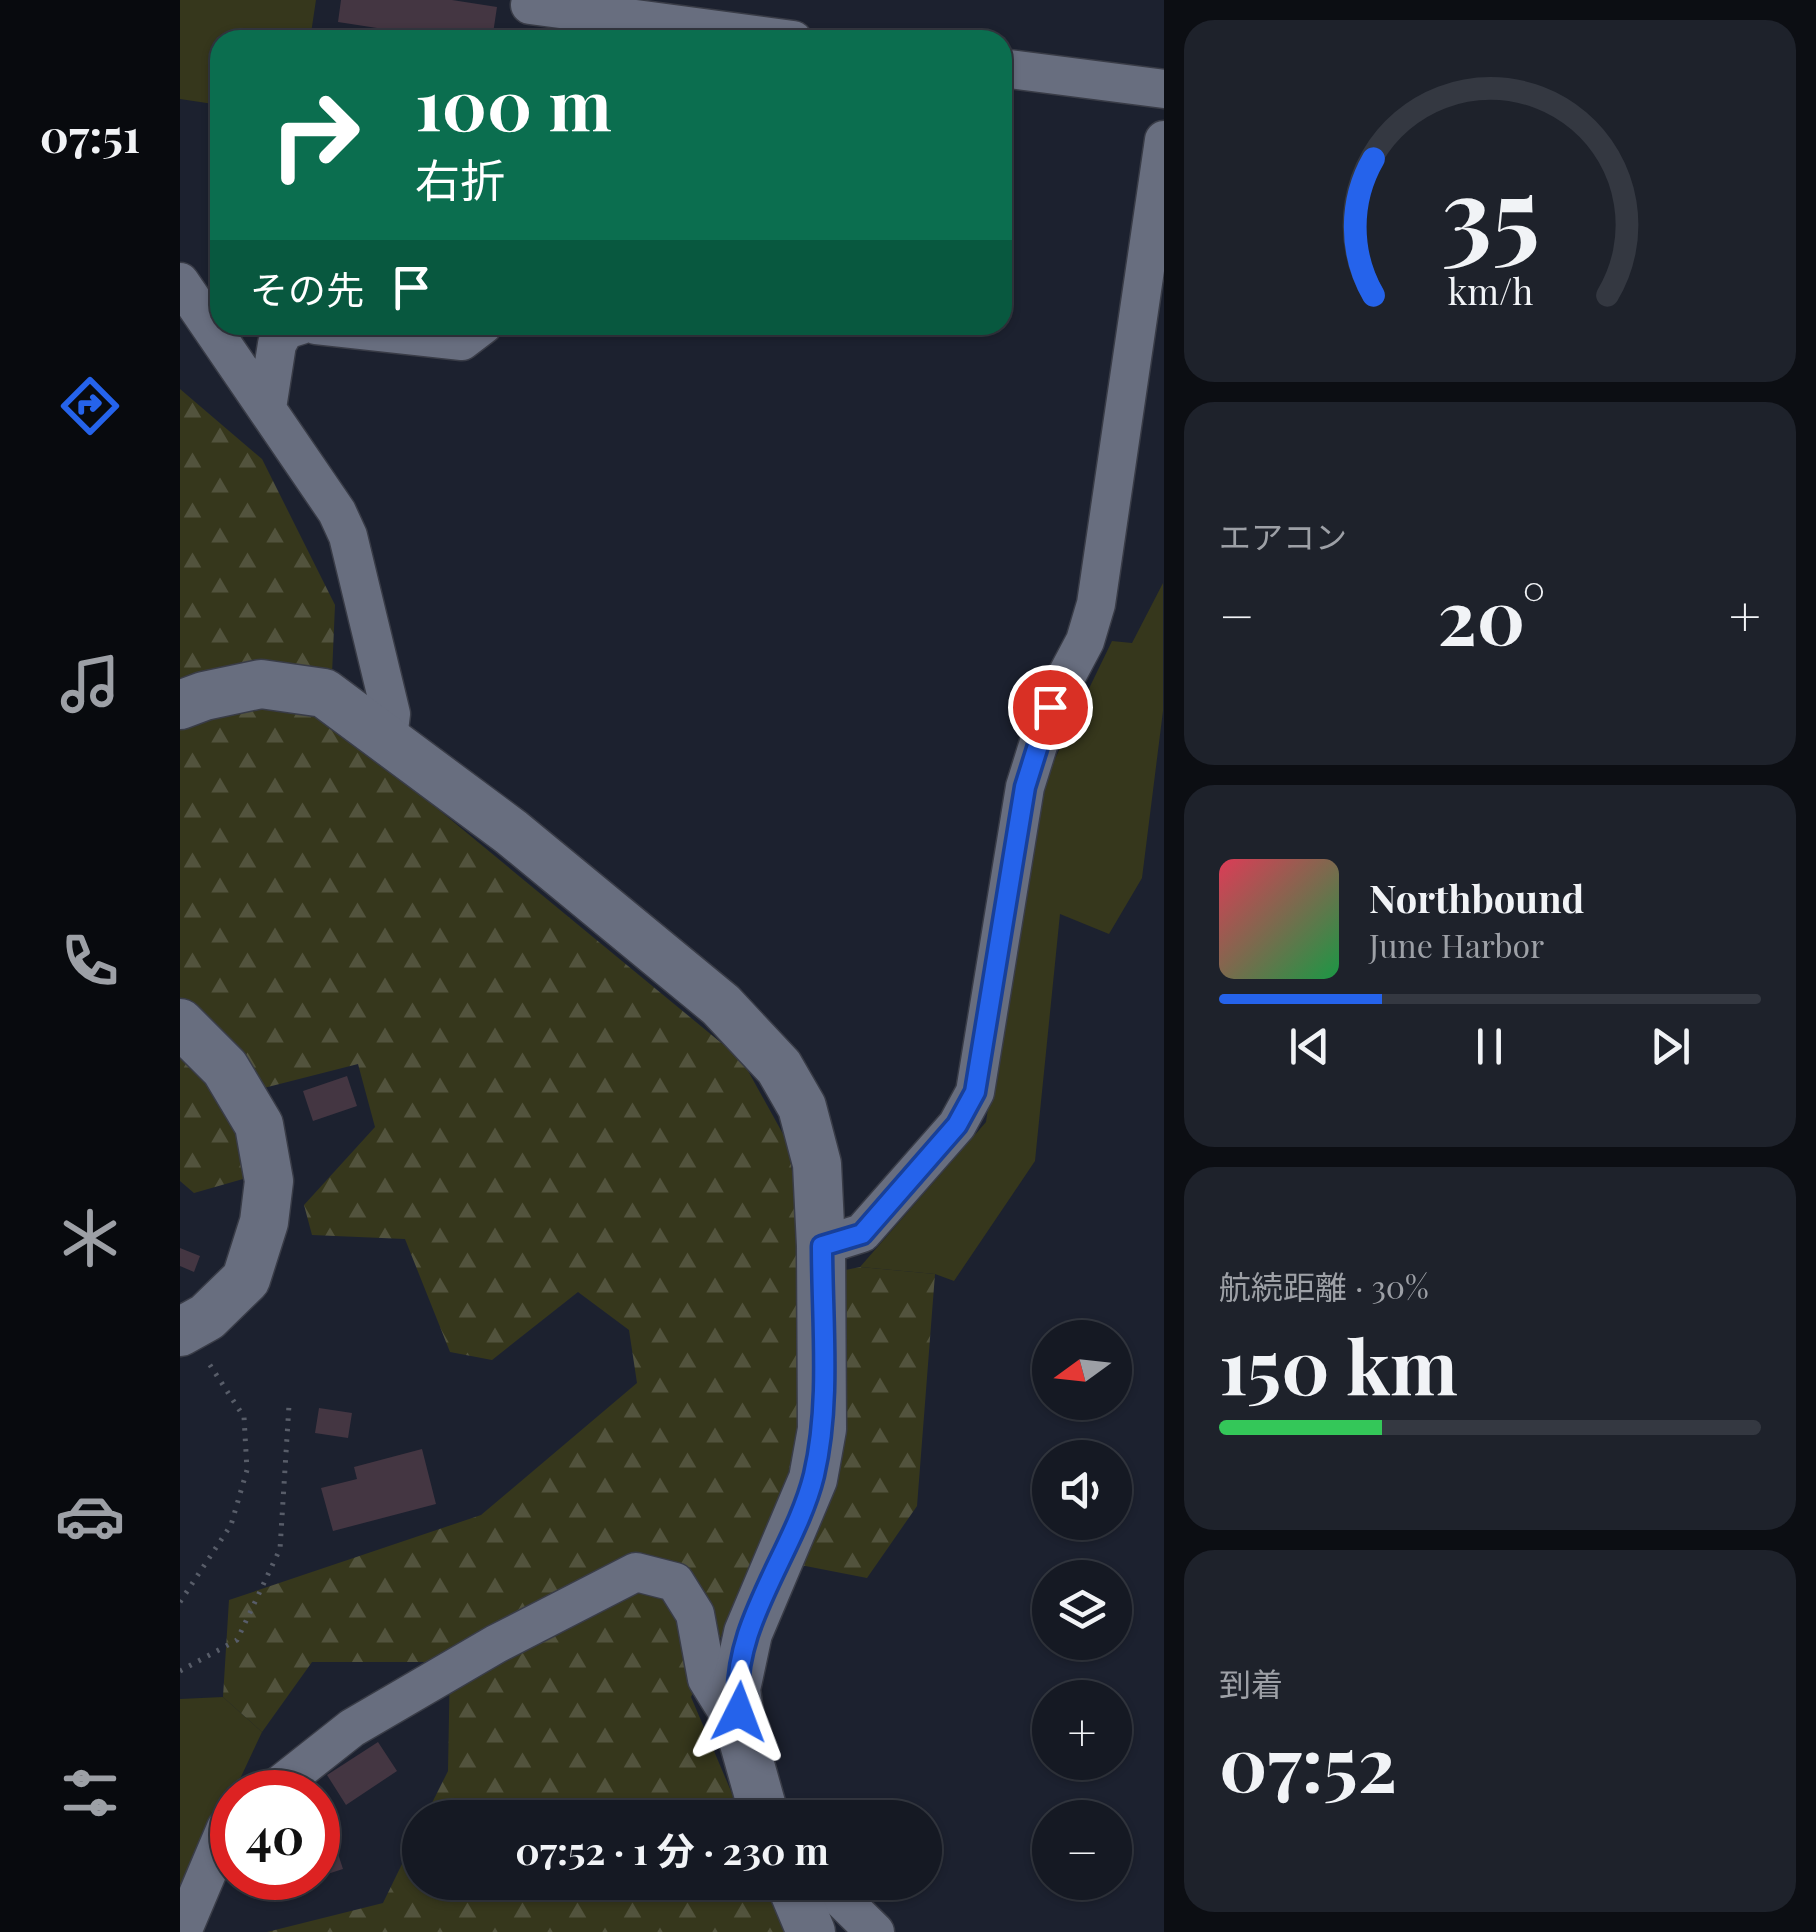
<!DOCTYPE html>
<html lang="ja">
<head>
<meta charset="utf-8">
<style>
  body { margin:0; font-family:"Playfair Display","Noto Sans JP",serif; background:#1e222b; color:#f1f3f6; height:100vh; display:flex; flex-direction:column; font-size:38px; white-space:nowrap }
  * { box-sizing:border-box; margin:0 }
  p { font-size:32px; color:#9da0a6 }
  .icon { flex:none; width:55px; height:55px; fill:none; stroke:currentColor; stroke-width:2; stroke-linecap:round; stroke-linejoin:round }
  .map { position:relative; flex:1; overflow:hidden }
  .panel { display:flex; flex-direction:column; gap:20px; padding:20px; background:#0c0e13; width:652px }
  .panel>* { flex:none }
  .hud { position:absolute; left:30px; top:30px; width:802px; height:305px; border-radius:30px; box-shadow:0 2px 8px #0004,0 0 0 2px #343841; background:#0b6e4f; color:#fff; overflow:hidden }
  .needle { width:65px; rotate:255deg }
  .tools { position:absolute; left:852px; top:1320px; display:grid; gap:20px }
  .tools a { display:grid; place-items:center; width:100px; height:100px; border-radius:50%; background:#151923; box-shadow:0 2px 8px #0004,0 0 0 2px #343841; font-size:50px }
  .speed { position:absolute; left:30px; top:1770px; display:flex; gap:20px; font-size:50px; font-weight:700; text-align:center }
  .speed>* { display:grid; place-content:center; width:130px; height:130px; border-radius:50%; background:#151923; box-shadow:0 2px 8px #0004,0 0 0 2px #343841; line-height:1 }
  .speed .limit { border:15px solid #d22; background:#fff; color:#111 }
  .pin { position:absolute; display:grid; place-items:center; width:85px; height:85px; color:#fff; margin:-42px; border:5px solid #fff; border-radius:50%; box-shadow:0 2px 10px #0007 }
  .me { position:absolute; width:110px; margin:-55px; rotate:3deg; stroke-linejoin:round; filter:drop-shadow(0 0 8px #0008) }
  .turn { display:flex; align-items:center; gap:35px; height:210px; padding:0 40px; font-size:45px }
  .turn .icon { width:130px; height:130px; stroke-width:2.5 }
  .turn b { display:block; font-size:70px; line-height:85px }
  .then { display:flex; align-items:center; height:95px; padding:0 40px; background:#0003; gap:20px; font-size:38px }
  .big { font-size:75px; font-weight:700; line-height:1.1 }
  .panel .widget { flex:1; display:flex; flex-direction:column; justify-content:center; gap:15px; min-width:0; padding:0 35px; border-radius:30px; background:#1e222b }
  .panel .dial { align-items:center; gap:0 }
  .dial svg { height:260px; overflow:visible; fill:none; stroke:#343841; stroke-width:7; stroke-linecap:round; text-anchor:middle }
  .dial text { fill:#f1f3f6; stroke:none }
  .song { display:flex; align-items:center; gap:30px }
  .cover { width:120px; height:120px; border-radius:15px; background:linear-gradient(135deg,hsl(350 70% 55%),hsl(140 70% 35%)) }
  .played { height:10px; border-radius:5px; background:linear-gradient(90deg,#2563eb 30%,#343841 30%) }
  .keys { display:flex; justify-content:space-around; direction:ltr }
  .heat { display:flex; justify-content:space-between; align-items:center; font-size:55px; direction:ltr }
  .charge { height:15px; border-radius:8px; background:linear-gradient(90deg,#34c759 30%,#343841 0) }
  .trip { position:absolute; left:222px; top:1800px; width:540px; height:100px; border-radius:50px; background:#151923; box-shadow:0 2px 8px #0004,0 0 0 2px #343841; font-weight:700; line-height:100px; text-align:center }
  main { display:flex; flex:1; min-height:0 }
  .tabs { display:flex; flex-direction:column; width:180px; justify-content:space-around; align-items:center; background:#080a0e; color:#9da0a6 }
  .tabs .icon { width:70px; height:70px }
  .tabs .on { color:#2563eb }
  .tabs b { font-size:45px; color:#f1f3f6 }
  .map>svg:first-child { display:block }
  .green { fill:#36371c }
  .forest { fill:url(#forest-firs) }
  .building { fill:#443642 }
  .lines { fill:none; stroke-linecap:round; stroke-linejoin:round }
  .minor-casing { stroke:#393c47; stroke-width:41 }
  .tertiary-casing { stroke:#393c47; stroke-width:51 }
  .path { stroke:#585d69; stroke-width:5; stroke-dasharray:2.5 8; stroke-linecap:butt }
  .minor { stroke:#686e7f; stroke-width:38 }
  .tertiary { stroke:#686e7f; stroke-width:48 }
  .route-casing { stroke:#184099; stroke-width:25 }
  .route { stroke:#2563eb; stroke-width:18 }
</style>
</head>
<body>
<main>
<nav class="tabs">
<b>07:51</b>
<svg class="icon on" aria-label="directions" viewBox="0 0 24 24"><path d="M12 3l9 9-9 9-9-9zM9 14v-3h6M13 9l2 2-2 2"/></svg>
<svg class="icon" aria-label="music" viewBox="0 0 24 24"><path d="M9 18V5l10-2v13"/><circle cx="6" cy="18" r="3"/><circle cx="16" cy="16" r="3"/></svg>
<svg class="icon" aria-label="phone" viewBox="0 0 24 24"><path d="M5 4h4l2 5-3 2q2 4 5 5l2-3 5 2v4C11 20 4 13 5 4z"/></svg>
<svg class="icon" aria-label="climate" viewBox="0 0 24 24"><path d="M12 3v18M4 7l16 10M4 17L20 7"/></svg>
<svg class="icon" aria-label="car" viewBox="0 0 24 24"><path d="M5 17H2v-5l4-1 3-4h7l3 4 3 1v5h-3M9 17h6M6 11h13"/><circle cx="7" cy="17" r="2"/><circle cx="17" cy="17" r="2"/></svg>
<svg class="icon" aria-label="filters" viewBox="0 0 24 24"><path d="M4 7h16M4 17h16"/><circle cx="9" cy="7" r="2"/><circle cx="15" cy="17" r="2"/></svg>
</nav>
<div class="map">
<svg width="984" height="1932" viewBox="0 0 984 1932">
  <defs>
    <pattern id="forest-firs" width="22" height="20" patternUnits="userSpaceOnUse" patternTransform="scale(2.5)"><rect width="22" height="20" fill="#36371c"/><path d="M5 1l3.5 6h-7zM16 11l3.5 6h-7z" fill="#52533d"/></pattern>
  </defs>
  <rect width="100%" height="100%" fill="#1c212f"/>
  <path class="green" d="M0 0H136L130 40H40V105L0 99Z
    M983 583V711L962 878 929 934 880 914 855 1161 774 1281 755 1274 680 1267 806 1122 853 804 932 641 952 643Z
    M43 1697 82 1732 0 1907V1699Z"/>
  <path class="forest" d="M0 389 82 459 155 605 150 720 562 1060 608 1143 627 1278 680 1267 755 1274 737 1506 687 1578 580 1557 511 1697 562 1817H245L268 1771 270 1662H132L82 1732 43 1697 49 1600 301 1515 457 1383 449 1330 398 1292 312 1360 270 1352 225 1239 132 1235 124 1205 195 1127 178 1064 56 1095 63 1179 14 1193 0 1181Z
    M240 1827V1882L590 1883 611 1932H87L203 1903Z"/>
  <path class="building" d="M161 0H272L317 7 312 40H275L158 22Z
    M167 1076 177 1106 133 1121 123 1091Z
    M0 1248 20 1256 14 1272 0 1266Z
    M139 1408 172 1413 168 1438 135 1433Z
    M242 1449 256 1504 153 1531 141 1488 177 1479 174 1467Z
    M198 1742 217 1771 166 1805 147 1775Z
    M145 1814 163 1869 138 1877V1816Z
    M83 1878H135L89 1894Z"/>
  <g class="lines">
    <g class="minor-casing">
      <path id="minor" d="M350 5 613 40
        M822 68 984 89
        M0 282 157 512 168 536 211 714 208 738
        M136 325 282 341 303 325
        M87 408 97 344 105 330 121 325
        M641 1246 682 1233 777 1125 795 1092 845 787 870 707 905 641 916 604 984 140
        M91 1792 172 1728 316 1644 456 1572 495 1582 515 1614 527 1679 558 1729
        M644 1882 695 1932
        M2 1932 46 1828 52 1823"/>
    </g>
    <g class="tertiary-casing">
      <path id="tertiary" d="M0 705 24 696 81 684 144 693 331 832 541 1005 599 1067 622 1107 637 1164 641 1246 642 1429 633 1479 568 1633 556 1689 562 1736 585 1818
        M0 1023 45 1068 79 1125 89 1181 84 1222 66 1279 27 1317 0 1332
        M610 1882 631 1932"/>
    </g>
    <path class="path" d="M0 1602 51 1525 67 1470 64 1417 26 1359
      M0 1671 57 1640 100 1549 109 1405"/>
    <use href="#minor" class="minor"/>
    <use href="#tertiary" class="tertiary"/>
  </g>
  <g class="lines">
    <g class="route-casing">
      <path id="route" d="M559 1712C548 1627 615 1553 634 1475 651 1402 642 1321 642 1246L682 1234 777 1125 795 1092 845 787 870 707"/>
    </g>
    <use href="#route" class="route"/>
  </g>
</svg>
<div class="tools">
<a><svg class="needle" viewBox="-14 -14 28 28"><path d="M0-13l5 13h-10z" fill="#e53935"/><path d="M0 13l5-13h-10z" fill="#9da0a6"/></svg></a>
<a><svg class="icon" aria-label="sound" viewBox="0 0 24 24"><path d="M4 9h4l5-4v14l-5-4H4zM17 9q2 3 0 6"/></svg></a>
<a><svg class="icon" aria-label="layers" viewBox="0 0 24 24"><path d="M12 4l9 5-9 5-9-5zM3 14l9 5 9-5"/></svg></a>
<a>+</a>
<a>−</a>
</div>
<div class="speed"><div class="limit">40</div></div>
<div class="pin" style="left:870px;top:707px;background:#d93025"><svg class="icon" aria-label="arrive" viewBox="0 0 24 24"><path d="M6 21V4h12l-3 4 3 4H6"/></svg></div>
<svg class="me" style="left:559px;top:1712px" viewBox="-20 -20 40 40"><path d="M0-17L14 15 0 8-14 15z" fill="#2563eb" stroke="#fff" stroke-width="4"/></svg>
<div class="trip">07:52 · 1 分 · 230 m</div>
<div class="hud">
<div class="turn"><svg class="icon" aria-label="right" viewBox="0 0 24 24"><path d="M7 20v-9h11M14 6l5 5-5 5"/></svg><div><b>100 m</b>右折</div></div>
<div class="then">その先<svg class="icon" aria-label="arrive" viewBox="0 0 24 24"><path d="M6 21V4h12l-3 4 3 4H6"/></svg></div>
</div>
</div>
<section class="panel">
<div class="widget dial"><svg viewBox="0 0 100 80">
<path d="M14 69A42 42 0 1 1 86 69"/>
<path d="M14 69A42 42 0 0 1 14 27" stroke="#2563eb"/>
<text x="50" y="56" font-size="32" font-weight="700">35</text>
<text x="50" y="72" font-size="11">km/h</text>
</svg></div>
<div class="widget"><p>エアコン</p>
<div class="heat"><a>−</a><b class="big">20°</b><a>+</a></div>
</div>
<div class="widget">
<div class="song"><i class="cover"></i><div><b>Northbound</b><p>June Harbor</p></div></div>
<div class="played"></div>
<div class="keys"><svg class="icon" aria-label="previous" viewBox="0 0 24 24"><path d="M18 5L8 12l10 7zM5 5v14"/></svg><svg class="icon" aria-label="pause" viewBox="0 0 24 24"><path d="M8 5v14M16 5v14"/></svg><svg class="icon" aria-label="next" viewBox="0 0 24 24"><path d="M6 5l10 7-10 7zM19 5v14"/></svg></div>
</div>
<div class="widget"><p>航続距離 · 30%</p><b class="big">150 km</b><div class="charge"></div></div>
<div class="widget"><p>到着</p><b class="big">07:52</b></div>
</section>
</main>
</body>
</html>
